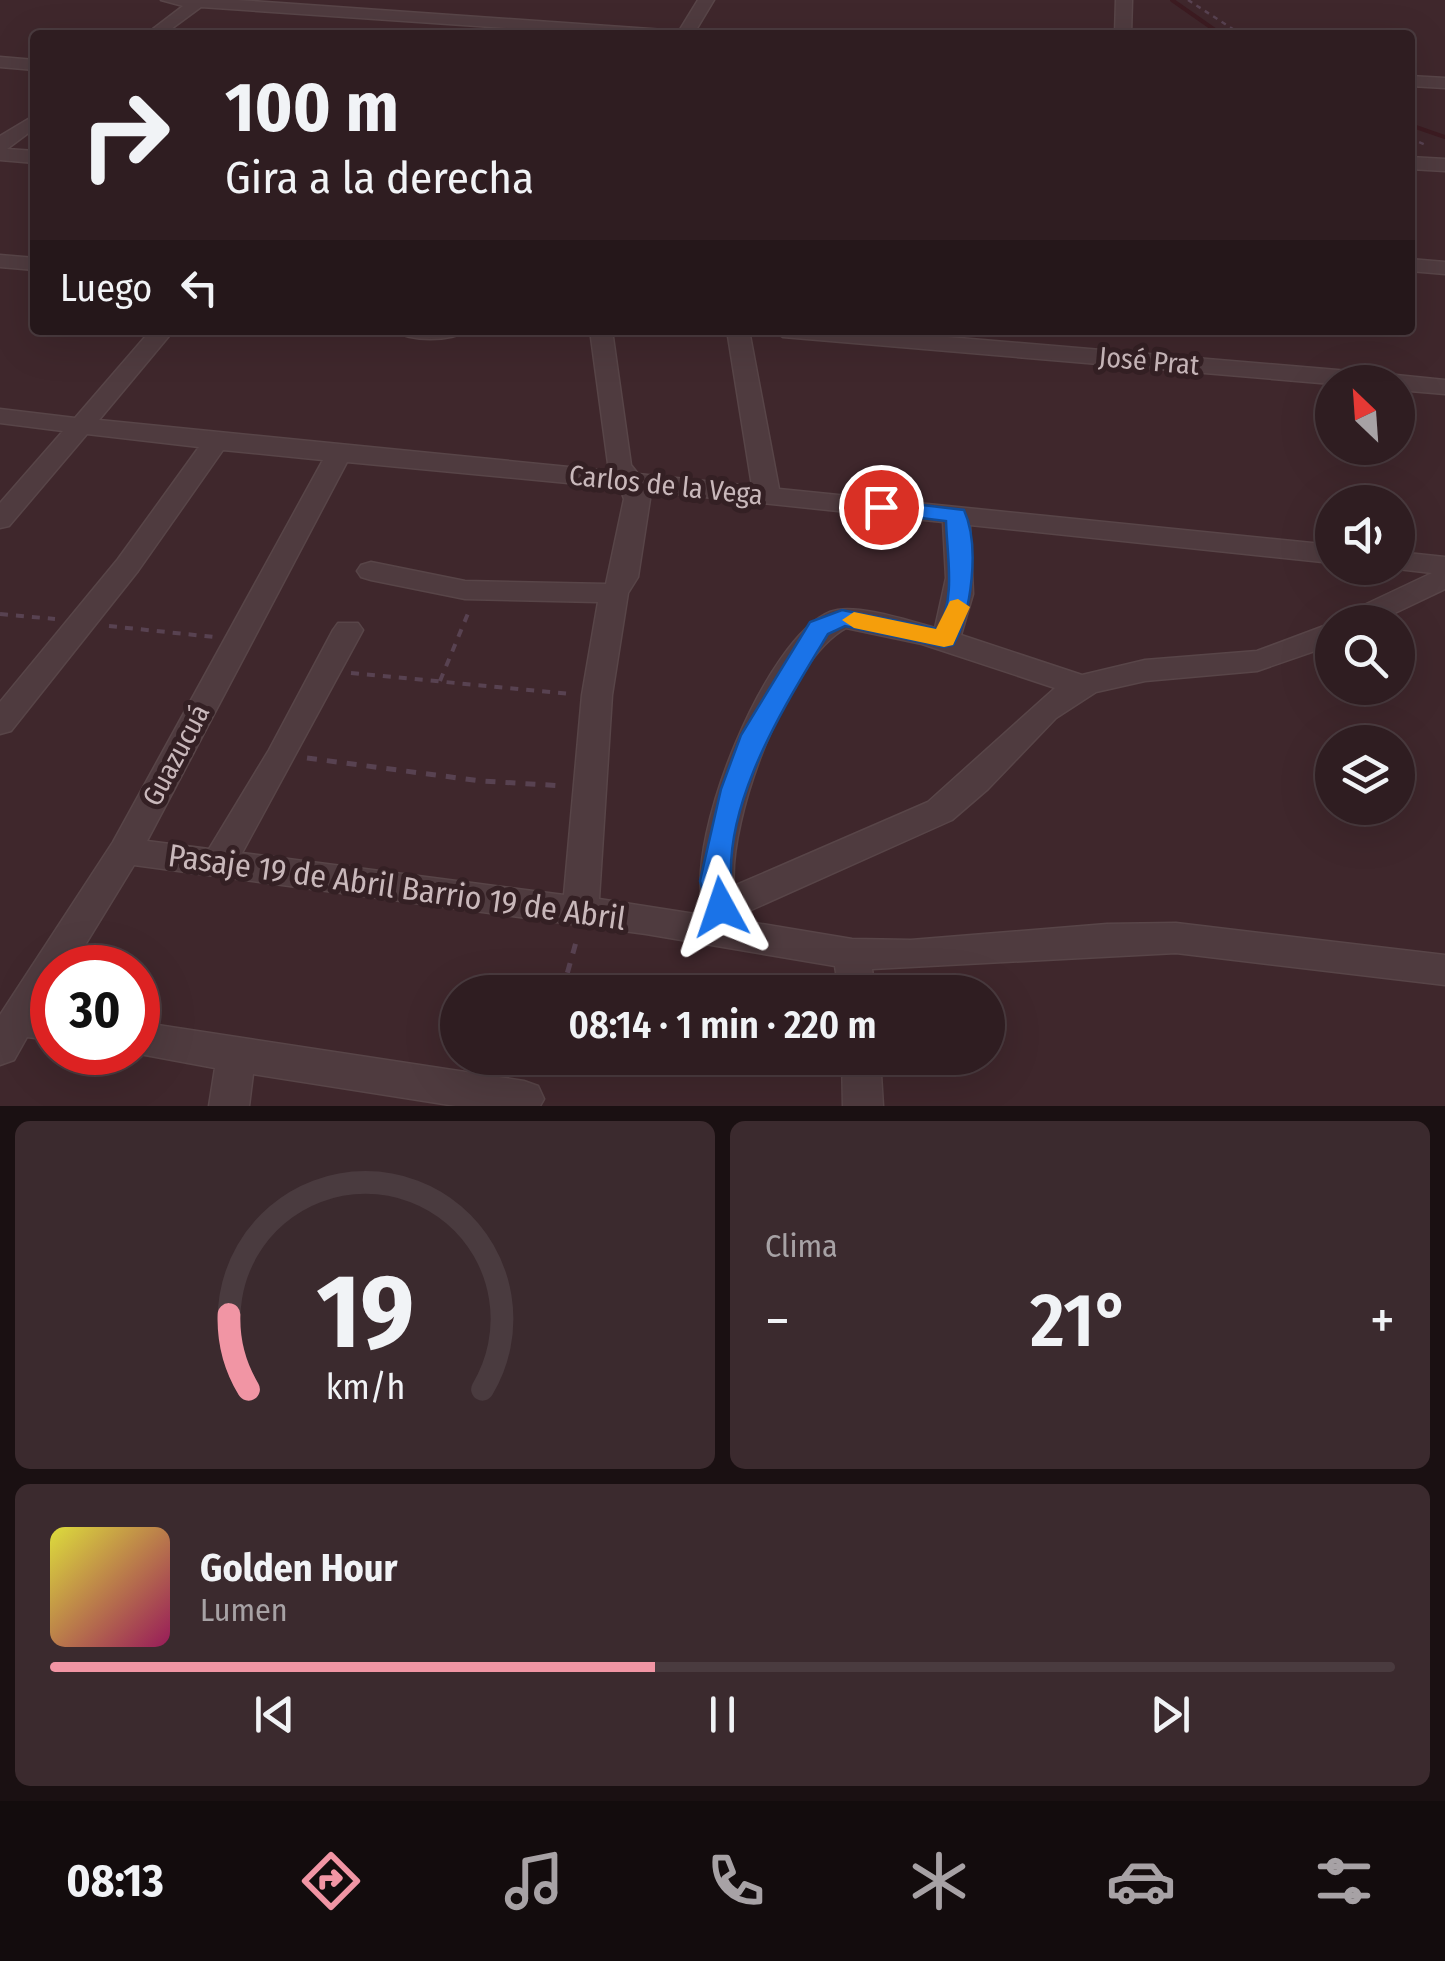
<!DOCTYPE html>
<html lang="es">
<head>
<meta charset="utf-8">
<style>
  body { margin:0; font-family:"Fira Sans Condensed",sans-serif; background:#3b2a2e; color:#f1f3f6; height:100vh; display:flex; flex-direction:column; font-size:38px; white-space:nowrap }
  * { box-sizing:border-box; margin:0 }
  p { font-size:32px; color:#a7a2a5 }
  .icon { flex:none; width:55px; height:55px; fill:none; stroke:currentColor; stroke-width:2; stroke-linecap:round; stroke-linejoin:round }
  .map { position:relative; height:1106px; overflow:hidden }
  .sheet { display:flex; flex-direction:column; gap:15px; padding:15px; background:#1a1012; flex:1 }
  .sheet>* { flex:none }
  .top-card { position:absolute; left:30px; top:30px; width:1385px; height:305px; border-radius:10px; box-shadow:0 10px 40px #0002,0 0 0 2px #4a3b3f; background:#2f1d21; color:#f1f3f6; overflow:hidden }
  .needle { width:65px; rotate:335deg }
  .tools { position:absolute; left:1315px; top:365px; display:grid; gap:20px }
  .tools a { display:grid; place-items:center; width:100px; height:100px; border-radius:50%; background:#2f1d21; box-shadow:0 10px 40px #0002,0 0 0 2px #4a3b3f; font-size:50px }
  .speed { position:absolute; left:30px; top:945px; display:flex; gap:20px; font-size:50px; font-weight:700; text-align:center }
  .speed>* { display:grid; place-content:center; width:130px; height:130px; border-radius:50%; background:#2f1d21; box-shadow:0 10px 40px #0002,0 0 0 2px #4a3b3f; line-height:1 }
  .speed .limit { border:15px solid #d22; background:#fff; color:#111 }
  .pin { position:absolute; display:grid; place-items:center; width:85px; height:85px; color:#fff; margin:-42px; border:5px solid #fff; border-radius:50%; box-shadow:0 2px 10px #0007 }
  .me { position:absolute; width:110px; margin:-55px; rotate:355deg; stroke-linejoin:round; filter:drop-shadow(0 0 8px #0008) }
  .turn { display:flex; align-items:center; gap:35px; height:210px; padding:0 30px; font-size:45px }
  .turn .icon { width:130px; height:130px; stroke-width:2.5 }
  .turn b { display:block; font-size:70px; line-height:85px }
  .then { display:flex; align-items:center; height:95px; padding:0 30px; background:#0003; gap:20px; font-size:38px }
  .big { font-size:75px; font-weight:600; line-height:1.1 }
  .sheet .widget { flex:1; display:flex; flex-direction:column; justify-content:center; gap:15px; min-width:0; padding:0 35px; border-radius:15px; background:#3b2a2e }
  .sheet .dial { align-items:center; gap:0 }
  .dial svg { height:260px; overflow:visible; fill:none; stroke:#4a3b3f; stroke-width:7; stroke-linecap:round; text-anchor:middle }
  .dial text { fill:#f1f3f6; stroke:none }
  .song { display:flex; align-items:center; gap:30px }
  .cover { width:120px; height:120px; border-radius:15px; background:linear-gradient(135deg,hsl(60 70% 55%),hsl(330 70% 35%)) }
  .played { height:10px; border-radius:5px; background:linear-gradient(90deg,#f195a4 45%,#4a3b3f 45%) }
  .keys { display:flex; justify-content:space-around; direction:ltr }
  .heat { display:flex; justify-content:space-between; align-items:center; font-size:55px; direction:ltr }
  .sheet .tiles { flex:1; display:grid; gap:15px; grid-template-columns:1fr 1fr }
  .widget:last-child { grid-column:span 2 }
  .trip { position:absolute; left:440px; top:975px; width:565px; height:100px; border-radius:50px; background:#2f1d21; box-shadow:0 10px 40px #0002,0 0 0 2px #4a3b3f; font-weight:600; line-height:100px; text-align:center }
  .menu { display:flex; height:160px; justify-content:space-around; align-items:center; background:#130c0d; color:#a7a2a5 }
  .menu .icon { width:70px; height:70px }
  .menu .on { color:#f195a4 }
  .menu b { font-size:45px; color:#f1f3f6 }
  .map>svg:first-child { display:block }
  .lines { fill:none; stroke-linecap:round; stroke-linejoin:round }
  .stream { stroke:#3c1b21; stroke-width:4 }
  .minor-casing { stroke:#584548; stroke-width:3 }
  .path-far2 { stroke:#584251; stroke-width:2.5; stroke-dasharray:5 5; stroke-linecap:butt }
  .path-far1 { stroke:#584251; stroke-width:4; stroke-dasharray:8 8; stroke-linecap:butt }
  .path { stroke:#584251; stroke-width:5; stroke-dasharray:10 10; stroke-linecap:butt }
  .minor { fill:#4f3b3f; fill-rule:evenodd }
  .route { fill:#1a73e8; stroke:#114b97; stroke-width:2.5 }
  .slow { fill:#f59e0b }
  .labels { text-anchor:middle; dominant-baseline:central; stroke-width:10; stroke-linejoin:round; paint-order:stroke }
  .street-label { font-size:28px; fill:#c9b8bb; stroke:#342024 }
  .near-street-label { font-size:32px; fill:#c9b8bb; stroke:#342024 }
</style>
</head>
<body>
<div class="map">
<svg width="1445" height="1106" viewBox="0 0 1445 1106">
  <rect width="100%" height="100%" fill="#3f272c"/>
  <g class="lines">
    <path class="stream" d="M1172 0 1222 35
      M1410 125 1445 137"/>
    <g class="minor-casing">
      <path id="minor" d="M161 0H237L679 31 698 0H714L693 35H606L201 7 163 35H145L183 6Z
        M1116 0H1132L1131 35H1115Z
        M0 57 35 60V70L0 67Z
        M1410 76 1445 78V88L1410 86Z
        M35 115V128L7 149 35 151V163L0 160V136Z
        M1410 157 1445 159V171L1410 169Z
        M0 255 35 258V270L0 267Z
        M1410 259 1445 262V274L1410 271Z
        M151 330H174L99 420 609 471 590 330H612L631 465 638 474 752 486 727 330H749L779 489 1332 545V563L970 525 973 594 961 635 1082 675 1145 660 1257 651 1332 623V645L1257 671 1145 681 1096 692 1056 718 988 789 952 820 731 919 852 939 911 940 1107 924 1176 923 1445 955V985L1176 953 872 969 875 992H839L835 966 646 934 134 865 71 968H52V997L46 1007 52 1008V1040L27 1037 14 1060 0 1065V1015L113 842 323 460 223 450 138 571 11 731 0 734V702L118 559 199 447 87 434 9 526 0 528V503L63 431 0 423V409L75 418ZM347 462 620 488 624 499 606 584 465 581 371 562 361 565 357 571 361 577 371 580 465 599 598 602 582 695 564 895 242 853 363 630 358 623H338L333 630 269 750 209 849 147 841ZM647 491 943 522 946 578 935 628C910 621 853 602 830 612 765 639 686 837 703 904L695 914 599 899 612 695 628 593 638 577 650 499ZM846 628 922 644 1055 688 928 802 734 886C728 820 787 660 846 628Z
        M394 330H467C454 342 407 342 394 330Z
        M772 330H864L1396 375 1445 380V394L1398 390V382L1332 384 783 337Z
        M1398 552 1445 557V589L1376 622H1339L1343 615 1432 573 1389 568H1398Z
        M138 1022 524 1081 538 1086 544 1099 540 1106H456L253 1074 249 1106H209L215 1068 129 1052H138Z
        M842 1058H880L883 1106H843Z"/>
    </g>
    <path class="path-far2" d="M1188 0 1242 35
      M1410 138 1428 146"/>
    <path class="path-far1" d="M0 614 55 619
      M109 626 214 637
      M351 673 571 694
      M440 681 469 611"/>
    <path class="path" d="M307 758 481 781 565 786
      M562 992 578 935
      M533 1073 539 1058"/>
    <use href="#minor" class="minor"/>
  </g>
  <path class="route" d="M881 500 964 510C980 545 972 613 953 645L944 647 845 626 828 634C783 708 713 817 735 907L731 916 721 919 710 916 700 881 721 789 741 735 810 622 842 610 938 629C956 598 947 556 946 521L873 512 870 507 873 502Z"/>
  <path class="slow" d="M958 599 970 607 953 645 944 647 854 628 842 620 854 612 936 629 950 601Z"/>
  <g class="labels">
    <g class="street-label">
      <text transform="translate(1149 361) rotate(5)">José Prat</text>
      <text transform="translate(666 485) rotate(6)">Carlos de la Vega</text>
      <text transform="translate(176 755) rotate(-62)">Guazucuá</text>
    </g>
    <g class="near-street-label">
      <text transform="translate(397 887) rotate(8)">Pasaje 19 de Abril Barrio 19 de Abril</text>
    </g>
  </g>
</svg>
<div class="tools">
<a><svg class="needle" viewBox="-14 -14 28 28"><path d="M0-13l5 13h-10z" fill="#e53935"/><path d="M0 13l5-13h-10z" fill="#a7a2a5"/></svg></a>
<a><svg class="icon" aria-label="sound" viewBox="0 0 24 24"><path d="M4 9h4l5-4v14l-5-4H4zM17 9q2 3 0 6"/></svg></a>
<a><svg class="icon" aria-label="search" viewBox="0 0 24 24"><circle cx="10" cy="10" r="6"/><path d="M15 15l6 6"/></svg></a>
<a><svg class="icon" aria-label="layers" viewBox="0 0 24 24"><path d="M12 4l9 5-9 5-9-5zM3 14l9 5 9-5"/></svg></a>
</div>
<div class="speed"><div class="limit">30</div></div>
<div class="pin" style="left:881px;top:507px;background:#d93025"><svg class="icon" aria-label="arrive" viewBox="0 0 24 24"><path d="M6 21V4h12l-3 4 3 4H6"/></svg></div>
<svg class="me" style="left:721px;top:907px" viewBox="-20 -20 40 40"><path d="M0-17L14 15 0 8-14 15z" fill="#1a73e8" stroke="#fff" stroke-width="4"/></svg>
<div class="trip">08:14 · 1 min · 220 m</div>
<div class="top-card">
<div class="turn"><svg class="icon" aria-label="right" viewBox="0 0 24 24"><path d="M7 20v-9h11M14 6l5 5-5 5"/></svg><div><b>100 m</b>Gira a la derecha</div></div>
<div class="then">Luego<svg class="icon" aria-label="left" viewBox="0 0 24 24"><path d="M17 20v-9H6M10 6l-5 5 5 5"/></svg></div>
</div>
</div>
<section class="sheet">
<div class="tiles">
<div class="widget dial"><svg viewBox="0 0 100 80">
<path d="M14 69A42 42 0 1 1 86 69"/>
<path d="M14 69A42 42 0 0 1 8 46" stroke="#f195a4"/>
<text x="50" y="56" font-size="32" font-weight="700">19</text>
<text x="50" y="72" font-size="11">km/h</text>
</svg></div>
<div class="widget"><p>Clima</p>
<div class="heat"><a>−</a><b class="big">21°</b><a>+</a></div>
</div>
<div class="widget">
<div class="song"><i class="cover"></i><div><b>Golden Hour</b><p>Lumen</p></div></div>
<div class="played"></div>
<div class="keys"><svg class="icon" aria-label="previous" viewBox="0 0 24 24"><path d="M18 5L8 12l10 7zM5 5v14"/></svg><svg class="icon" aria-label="pause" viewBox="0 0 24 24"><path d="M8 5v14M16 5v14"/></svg><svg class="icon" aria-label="next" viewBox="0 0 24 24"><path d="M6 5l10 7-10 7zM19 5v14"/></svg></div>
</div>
</div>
</section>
<nav class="menu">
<b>08:13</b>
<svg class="icon on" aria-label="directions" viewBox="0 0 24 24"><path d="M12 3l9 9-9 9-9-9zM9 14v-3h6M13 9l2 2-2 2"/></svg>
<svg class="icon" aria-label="music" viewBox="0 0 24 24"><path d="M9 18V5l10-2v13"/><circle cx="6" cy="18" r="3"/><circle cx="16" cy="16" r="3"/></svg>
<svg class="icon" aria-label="phone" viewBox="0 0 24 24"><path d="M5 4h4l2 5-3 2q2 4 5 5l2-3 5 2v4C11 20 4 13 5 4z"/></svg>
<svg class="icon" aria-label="climate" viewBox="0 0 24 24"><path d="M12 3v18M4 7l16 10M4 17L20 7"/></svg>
<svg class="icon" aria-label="car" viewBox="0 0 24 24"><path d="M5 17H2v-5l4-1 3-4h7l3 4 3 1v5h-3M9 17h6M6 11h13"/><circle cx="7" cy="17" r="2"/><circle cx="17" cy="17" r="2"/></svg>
<svg class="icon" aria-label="filters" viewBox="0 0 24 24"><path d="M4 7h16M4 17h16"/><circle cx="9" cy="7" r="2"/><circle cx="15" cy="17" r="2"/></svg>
</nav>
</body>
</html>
